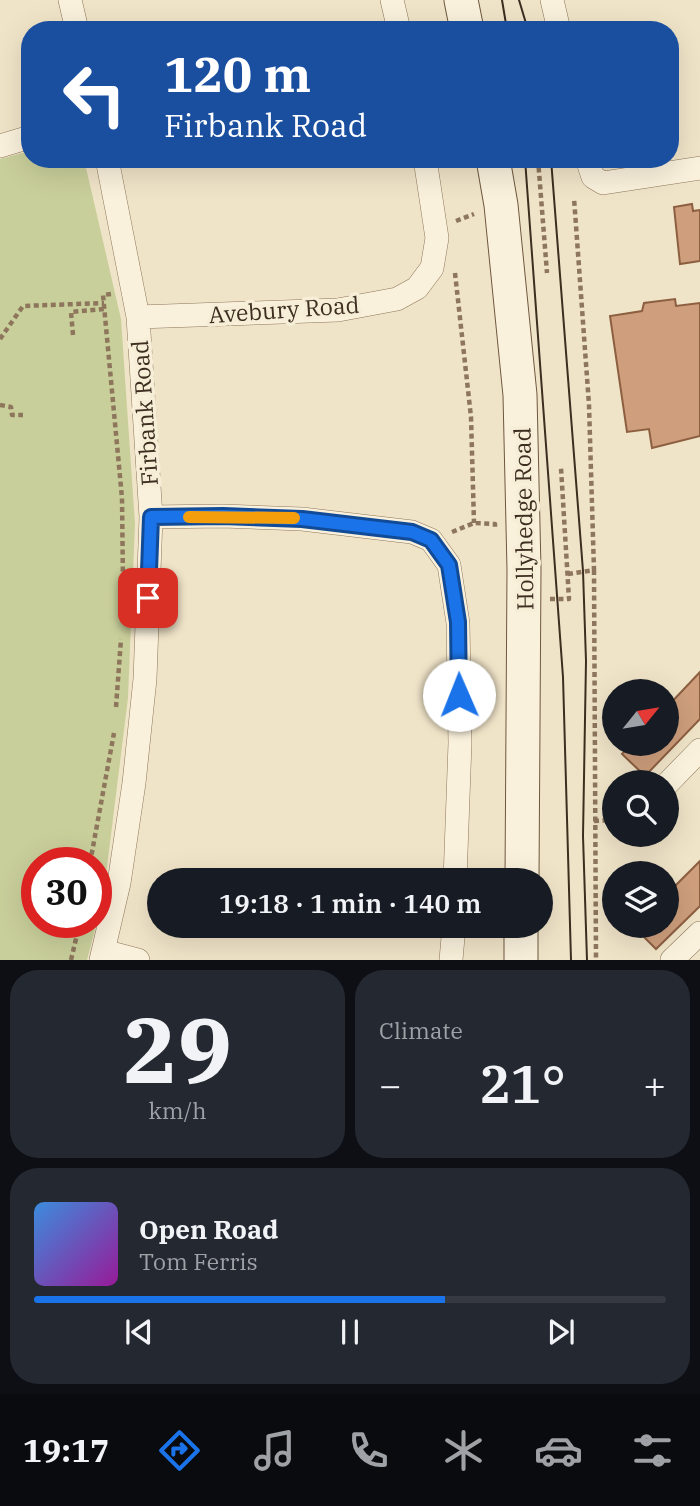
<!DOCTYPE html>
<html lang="en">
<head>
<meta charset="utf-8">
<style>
  body { margin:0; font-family:"IBM Plex Serif",serif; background:#242831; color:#f1f3f6; height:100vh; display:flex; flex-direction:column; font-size:26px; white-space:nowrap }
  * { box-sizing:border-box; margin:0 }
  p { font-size:23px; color:#9ea1a6 }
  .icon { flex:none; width:38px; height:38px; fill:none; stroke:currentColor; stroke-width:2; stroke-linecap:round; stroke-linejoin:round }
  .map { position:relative; height:960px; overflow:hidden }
  .side { display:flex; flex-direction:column; gap:10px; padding:10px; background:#0d0f14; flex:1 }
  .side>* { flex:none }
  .guide { position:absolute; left:21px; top:21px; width:658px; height:147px; border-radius:28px; box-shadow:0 7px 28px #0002; background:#1a4fa0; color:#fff; overflow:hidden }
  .needle { width:46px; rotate:60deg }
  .fabs { position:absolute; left:602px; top:679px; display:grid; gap:14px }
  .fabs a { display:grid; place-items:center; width:77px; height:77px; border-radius:50%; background:#171b24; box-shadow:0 7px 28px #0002; font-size:35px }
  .speed { position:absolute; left:21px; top:847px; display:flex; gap:14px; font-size:35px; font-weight:700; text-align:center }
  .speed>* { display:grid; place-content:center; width:91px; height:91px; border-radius:50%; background:#171b24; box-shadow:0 7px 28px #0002; line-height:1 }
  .speed .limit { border:10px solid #d22; background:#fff; color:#111 }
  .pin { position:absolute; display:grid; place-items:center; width:60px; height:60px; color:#fff; margin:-30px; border-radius:14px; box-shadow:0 4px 10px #0006 }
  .me { position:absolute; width:77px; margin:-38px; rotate:359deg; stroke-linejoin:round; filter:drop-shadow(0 0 5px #0008) }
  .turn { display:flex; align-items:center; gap:24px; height:147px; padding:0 28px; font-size:32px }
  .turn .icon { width:91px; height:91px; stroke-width:2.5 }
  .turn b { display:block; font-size:49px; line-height:60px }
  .big { font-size:52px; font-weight:600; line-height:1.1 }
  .side .widget { flex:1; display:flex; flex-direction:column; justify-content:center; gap:10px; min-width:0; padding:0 24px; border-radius:28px; background:#242831 }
  .side .dial { align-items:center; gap:0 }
  .dial b { font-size:91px; line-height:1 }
  .song { display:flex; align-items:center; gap:21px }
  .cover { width:84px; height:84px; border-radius:10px; background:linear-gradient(135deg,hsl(210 70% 55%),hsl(300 70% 35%)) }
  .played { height:7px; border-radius:4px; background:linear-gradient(90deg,#1a73e8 65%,#363941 65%) }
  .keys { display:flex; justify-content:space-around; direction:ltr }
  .heat { display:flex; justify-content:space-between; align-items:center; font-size:38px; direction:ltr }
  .side .tiles { flex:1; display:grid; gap:10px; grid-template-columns:1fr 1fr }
  .widget:last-child { grid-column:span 2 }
  .trip { position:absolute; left:147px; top:868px; width:406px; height:70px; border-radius:35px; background:#171b24; box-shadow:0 7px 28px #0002; font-weight:600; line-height:70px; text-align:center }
  .tab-bar { display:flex; height:112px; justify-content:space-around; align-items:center; background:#090b0e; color:#9ea1a6 }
  .tab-bar .icon { width:49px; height:49px }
  .tab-bar .selected { color:#1a73e8 }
  .tab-bar b { font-size:32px; color:#f1f3f6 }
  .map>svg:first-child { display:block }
  .green { fill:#c9cf9b; fill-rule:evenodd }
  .building { fill:#cf9f7d; stroke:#8d5f41; stroke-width:2 }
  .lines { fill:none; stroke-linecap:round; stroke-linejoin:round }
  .street-casing { stroke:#8d765c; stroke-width:24 }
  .secondary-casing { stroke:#6f573f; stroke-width:35 }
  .path { stroke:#8d765c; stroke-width:4.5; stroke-dasharray:5 3.5; stroke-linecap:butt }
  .street { stroke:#faf1dc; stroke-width:23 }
  .secondary { stroke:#faf1dc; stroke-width:33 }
  .tram { stroke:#3d2e20; stroke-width:2 }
  .route-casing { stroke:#114b97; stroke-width:18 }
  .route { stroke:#1a73e8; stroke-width:12 }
  .slow { stroke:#f59e0b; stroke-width:12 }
  .labels { text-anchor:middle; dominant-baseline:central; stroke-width:7; stroke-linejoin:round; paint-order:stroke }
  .street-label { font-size:23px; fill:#3d2e20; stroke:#f7eed8 }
</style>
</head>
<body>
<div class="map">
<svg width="700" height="960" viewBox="0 0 700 960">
  <rect width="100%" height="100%" fill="#f0e4c8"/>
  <path class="green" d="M30 151V159H84L121 319 135 524 128 698 103 899 87 960H0V159ZM37 863H96V922H37Z"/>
  <path class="building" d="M692 204 693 211 700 210V261L680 264 674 207Z
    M675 299 676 306 700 303V436L652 448 649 429 627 432 610 316 642 311 644 303Z
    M700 672V719L645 776 622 754 631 744H667V707Z
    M700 861V906L656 949 633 926H667V894Z"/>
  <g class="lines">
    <g class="street-casing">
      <path id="street" d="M70 0 77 30
        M392 0 399 30
        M552 0 559 30
        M0 146 30 137
        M587 159 593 177 603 183 700 168
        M138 317 338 310 397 299 417 288 432 268 437 238 425 159
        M151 517 223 516 302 519 412 532 431 540 449 565 458 623 460 743 455 880
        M667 784 700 750
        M104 951 138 960
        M101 960 119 883 134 783 145 679 151 517 138 317 107 159
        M451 960 454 926
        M672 960 700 933"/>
    </g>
    <g class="secondary-casing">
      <path id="secondary" d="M461 0 467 30
        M493 159 501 205 520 395 524 569 522 880
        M521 960V926"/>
    </g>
    <path class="path" d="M538 159 547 273
      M456 221 474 214
      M455 273 471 417 474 523
      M111 294 103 295 122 498 123 585
      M73 335 71 312 104 309
      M0 339 23 306 104 303
      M0 405 11 407 12 415H23
      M452 532 474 523 495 524V527
      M594 570 596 960
      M568 574 594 570 589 405 574 198
      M550 599H569L561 468
      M116 707 121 639
      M594 821 614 820
      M90 863 114 733
      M71 960 80 922"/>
    <use href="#street" class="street"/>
    <use href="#secondary" class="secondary"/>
    <path class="tram" d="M502 0 507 30
      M519 0 528 30
      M525 159 563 677 571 960
      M551 159 583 571 586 661 583 836 587 960"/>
  </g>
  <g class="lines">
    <g class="route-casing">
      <path id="route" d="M148 598 151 517 223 516 302 519 412 532 431 540 449 565 458 622 459 695"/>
    </g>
    <use href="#route" class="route"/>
    <path class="slow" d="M189 517 294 518"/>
  </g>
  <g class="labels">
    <g class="street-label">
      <text transform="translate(284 309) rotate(-4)">Avebury Road</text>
      <text transform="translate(144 413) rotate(-94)">Firbank Road</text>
      <text transform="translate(523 519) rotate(-91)">Hollyhedge Road</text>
    </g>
  </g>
</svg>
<div class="fabs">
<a><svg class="needle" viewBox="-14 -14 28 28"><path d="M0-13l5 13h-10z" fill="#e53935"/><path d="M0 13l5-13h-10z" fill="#9ea1a6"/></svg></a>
<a><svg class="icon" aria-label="search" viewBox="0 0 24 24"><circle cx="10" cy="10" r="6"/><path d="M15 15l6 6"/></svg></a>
<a><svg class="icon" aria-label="layers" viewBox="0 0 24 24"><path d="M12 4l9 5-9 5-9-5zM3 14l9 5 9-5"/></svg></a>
</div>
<div class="speed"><div class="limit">30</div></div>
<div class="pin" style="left:148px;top:598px;background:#d93025"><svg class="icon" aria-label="arrive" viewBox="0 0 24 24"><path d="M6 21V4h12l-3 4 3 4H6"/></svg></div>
<svg class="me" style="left:459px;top:695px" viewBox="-20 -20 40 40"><circle r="19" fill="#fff"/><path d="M0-13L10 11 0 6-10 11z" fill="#1a73e8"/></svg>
<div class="trip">19:18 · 1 min · 140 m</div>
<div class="guide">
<div class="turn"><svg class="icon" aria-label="left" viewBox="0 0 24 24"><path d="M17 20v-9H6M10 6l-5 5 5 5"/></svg><div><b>120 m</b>Firbank Road</div></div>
</div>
</div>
<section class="side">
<div class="tiles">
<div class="widget dial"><b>29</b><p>km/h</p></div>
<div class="widget"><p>Climate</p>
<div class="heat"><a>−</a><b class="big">21°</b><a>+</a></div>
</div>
<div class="widget">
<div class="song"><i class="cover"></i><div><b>Open Road</b><p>Tom Ferris</p></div></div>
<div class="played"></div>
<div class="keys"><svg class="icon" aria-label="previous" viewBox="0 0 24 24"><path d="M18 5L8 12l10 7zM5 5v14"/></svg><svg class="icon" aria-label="pause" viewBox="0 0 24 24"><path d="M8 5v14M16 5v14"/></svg><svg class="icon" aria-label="next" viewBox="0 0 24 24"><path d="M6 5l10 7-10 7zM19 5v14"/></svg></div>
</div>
</div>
</section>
<nav class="tab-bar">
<b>19:17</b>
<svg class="icon selected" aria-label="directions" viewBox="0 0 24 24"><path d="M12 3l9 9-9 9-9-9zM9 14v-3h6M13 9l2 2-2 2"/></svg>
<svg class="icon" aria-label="music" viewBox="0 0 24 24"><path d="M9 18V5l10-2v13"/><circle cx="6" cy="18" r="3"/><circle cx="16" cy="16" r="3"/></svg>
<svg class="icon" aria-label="phone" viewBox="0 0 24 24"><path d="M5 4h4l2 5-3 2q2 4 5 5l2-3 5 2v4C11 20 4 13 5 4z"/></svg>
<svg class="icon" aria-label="climate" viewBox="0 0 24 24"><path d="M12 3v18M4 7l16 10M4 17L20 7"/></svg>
<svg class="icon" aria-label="car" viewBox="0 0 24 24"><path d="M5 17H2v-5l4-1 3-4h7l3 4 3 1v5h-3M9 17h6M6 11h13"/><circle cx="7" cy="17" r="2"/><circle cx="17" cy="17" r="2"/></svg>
<svg class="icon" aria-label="filters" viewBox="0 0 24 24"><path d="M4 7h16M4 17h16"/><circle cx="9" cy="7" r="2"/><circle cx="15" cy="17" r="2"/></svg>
</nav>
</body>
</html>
